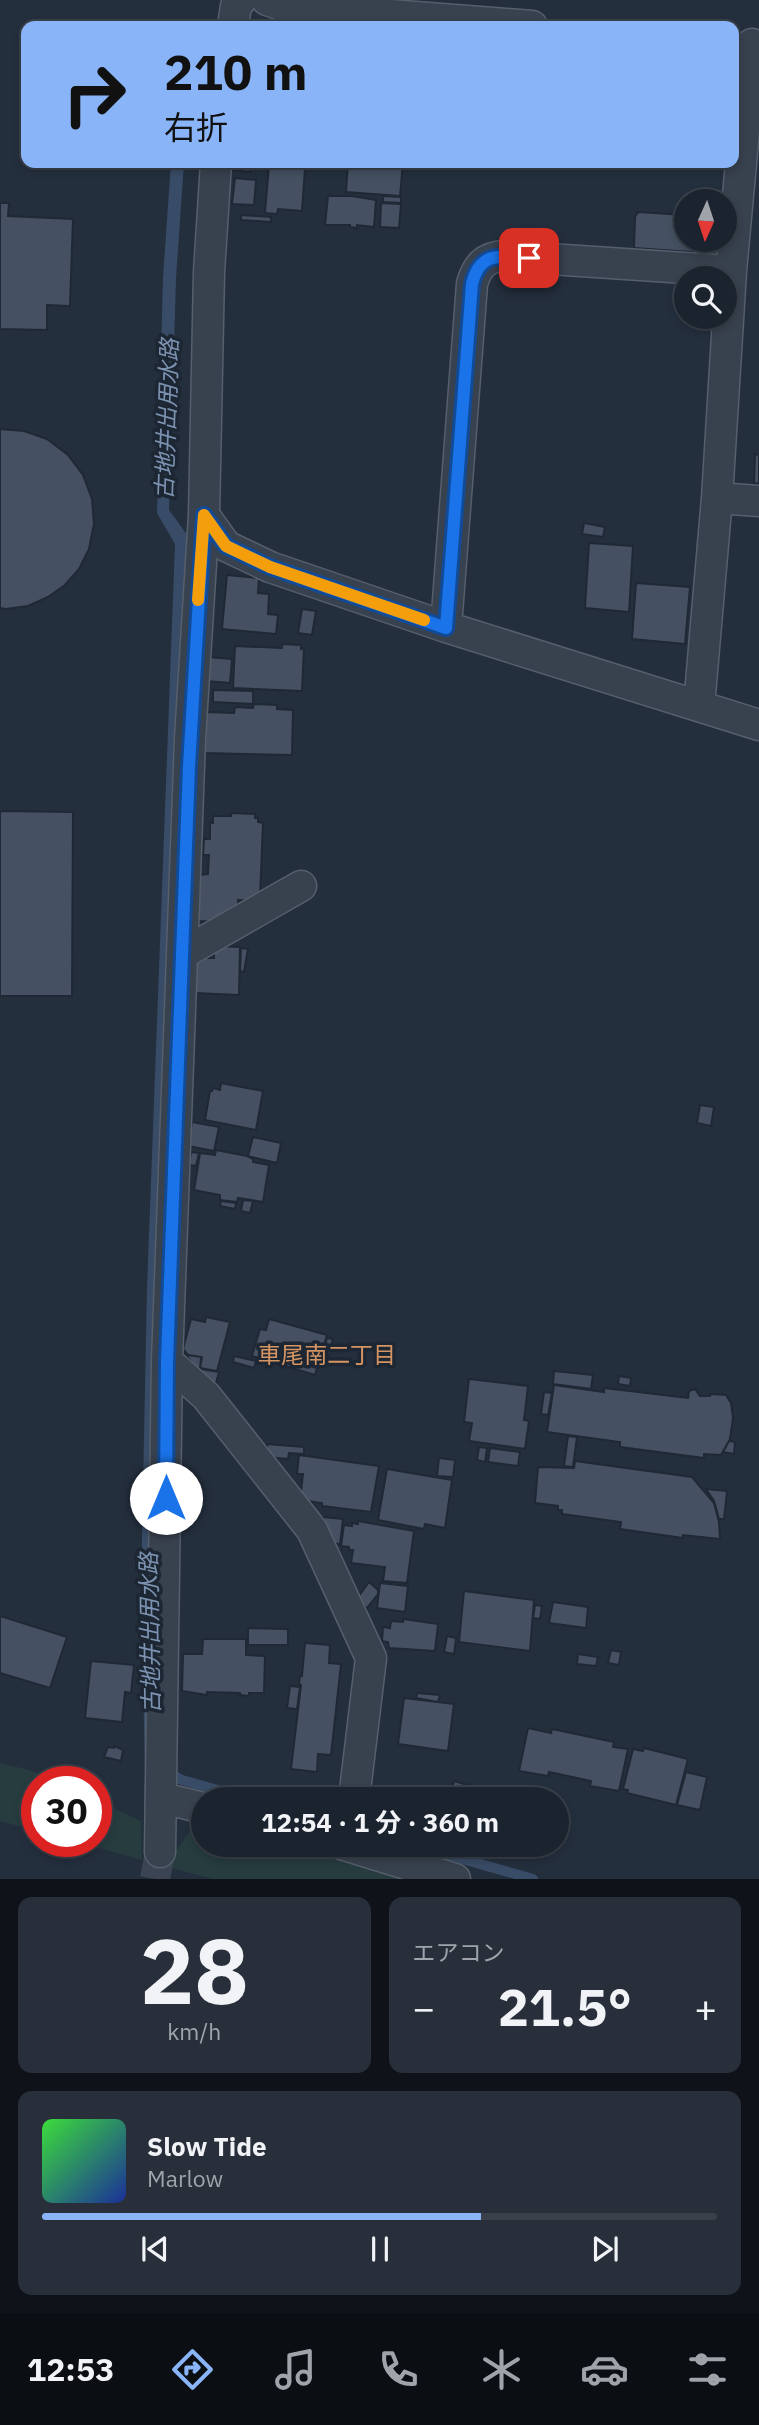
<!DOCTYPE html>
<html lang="ja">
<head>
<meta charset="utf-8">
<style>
  body { margin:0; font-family:"IBM Plex Sans","Noto Sans JP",sans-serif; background:#282f3a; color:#f1f3f6; height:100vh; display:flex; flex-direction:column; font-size:26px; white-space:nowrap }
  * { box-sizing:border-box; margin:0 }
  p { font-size:23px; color:#a0a4aa }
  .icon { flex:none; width:38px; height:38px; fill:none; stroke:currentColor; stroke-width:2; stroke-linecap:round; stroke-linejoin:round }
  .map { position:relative; height:1879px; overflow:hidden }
  .drawer { display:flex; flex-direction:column; gap:18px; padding:18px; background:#0f1319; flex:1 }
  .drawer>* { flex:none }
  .top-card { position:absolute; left:21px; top:21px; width:718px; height:147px; border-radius:14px; box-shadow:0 4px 10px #0003,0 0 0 2px #39404a; background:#8ab4f8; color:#111; overflow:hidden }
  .needle { width:46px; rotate:183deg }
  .tools { position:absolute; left:674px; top:189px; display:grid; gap:14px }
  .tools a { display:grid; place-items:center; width:63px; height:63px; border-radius:50%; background:#1b232e; box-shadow:0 4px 10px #0003,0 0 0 2px #39404a; font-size:35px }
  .speed { position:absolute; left:21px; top:1766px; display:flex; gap:14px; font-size:35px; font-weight:700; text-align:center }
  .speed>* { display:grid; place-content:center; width:91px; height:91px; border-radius:50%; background:#1b232e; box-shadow:0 4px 10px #0003,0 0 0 2px #39404a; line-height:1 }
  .speed .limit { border:10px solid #d22; background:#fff; color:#111 }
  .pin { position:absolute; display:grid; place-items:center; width:60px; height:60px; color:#fff; margin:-30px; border-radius:14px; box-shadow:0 4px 10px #0006 }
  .me { position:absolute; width:77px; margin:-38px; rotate:0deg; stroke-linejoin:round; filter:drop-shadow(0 0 5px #0008) }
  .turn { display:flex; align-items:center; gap:24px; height:147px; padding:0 28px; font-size:32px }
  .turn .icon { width:91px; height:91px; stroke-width:2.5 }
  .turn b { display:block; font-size:49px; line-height:60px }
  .big { font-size:52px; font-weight:700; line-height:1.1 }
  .drawer .card { flex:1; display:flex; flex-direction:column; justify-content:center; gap:10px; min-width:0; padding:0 24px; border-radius:14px; background:#282f3a }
  .drawer .dial { align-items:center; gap:0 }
  .dial b { font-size:91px; line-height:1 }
  .song { display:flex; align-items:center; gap:21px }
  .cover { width:84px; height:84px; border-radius:10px; background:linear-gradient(135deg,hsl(120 70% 55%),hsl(230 70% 35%)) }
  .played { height:7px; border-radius:4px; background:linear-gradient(90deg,#8ab4f8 65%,#39404a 65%) }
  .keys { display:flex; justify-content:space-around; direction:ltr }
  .heat { display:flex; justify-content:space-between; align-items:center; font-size:38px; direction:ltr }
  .drawer .tiles { flex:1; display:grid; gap:18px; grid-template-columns:1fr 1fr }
  .card:last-child { grid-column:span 2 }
  .trip { position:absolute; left:191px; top:1787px; width:378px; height:70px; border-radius:35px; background:#1b232e; box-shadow:0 4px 10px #0003,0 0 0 2px #39404a; font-weight:700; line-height:70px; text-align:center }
  .tabs { display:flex; height:112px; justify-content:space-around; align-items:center; background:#0b0e12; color:#a0a4aa }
  .tabs .icon { width:49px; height:49px }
  .tabs .selected { color:#8ab4f8 }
  .tabs b { font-size:32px; color:#f1f3f6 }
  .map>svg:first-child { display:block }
  .green { fill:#263c3f }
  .water { fill:#394c67 }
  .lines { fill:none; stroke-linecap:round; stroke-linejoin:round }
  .stream { stroke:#394c67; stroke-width:10 }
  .building { fill:#455162; stroke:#1f2835; stroke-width:2 }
  .minor-tunnel { stroke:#3a4453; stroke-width:30; stroke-dasharray:30 15; stroke-linecap:butt }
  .minor-casing { stroke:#565f6c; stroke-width:33 }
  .minor { stroke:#38414e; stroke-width:30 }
  .route-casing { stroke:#114b97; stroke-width:18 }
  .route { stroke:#1a73e8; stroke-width:12 }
  .slow { stroke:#f59e0b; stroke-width:12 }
  .labels { text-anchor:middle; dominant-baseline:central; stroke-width:7; stroke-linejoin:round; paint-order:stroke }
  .water-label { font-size:23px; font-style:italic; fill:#7c92b1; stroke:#1d2633 }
  .neighbourhood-label { font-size:23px; fill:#d59563; stroke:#1d2633 }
</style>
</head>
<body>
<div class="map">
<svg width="759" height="1879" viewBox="0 0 759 1879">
  <rect width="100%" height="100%" fill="#242f3e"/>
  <path class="green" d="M0 1763 29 1770 55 1781 37 1782V1831L0 1821Z
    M96 1800 141 1821 142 1860 73 1841H96Z
    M196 1823 203 1824V1844L282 1845 407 1879H213L165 1866Z"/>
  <path class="water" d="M171 163H184L176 278 169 510 188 536 156 1808 144 1806 145 1774 141 1588 147 1288 175 544 157 513 163 277Z"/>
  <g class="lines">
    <path class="stream" d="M166 1771 182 1780 249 1799
      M410 1844 533 1879"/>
  </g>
  <path class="building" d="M233 163H251L250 172 233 170Z
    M348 163H403L400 196 346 192Z
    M269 165 305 168 302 211 278 209 277 214 265 213Z
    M235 178 256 180 254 205 232 204Z
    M328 196H352L376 200 374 227 357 225V228L350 227V225H325Z
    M383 196 401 197V203L383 202Z
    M0 203H9L8 216 73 219 70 306 47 305V330L0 329Z
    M381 203 401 204 399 228 380 227Z
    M638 212 686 215V240H708L707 253 634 248 635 217Z
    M241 215 271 217V222L241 220Z
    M0 429 24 431 47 439 68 455 83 475 92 499 94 524 89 549 79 569 65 585 48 597 28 606 6 609 0 608Z
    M755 454 759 455V484L754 483Z
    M584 523 605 527 603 537 582 534Z
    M589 543 633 546 629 612 585 608Z
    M227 575 259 578 258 593 269 594 268 614 278 615 276 634 222 629Z
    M636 583 690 587 685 644 632 639Z
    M302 609 316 611 312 635 298 633Z
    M282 644 301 645V649L304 648 302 691 233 688 235 646 282 648Z
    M207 657 232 659 230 683 206 681Z
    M213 690 253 691V704L213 702Z
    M254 704 277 705V709L293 710 292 755 204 753 206 712 234 713 235 707 253 708Z
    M0 811 73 812 72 996H0Z
    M231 813 255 814V818H258V822L263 823 260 897 258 901 238 900V912L222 922 198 921 200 875 208 874 209 855H203L204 839H210V822L213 823V816H231Z
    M215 946 240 947 239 995 195 993 196 958H214V955H211L212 947Z
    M241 948 248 949 244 972 240 971Z
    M221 1083 263 1091 256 1130 205 1120 210 1091H212L213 1088 220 1090Z
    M700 1105 714 1107 711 1126 697 1123Z
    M192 1122 219 1127 214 1151 188 1146Z
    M253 1137 281 1143 277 1163 248 1156Z
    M216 1150 247 1156 253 1159V1162L269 1165 263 1202 238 1198 237 1202 220 1200V1195L194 1190 200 1153 215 1155Z
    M191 1152 199 1153 196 1166 189 1165Z
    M243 1200 253 1201 250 1213 241 1211Z
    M221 1201 236 1203 235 1209 220 1206Z
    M206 1317 230 1322 217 1371 200 1368 202 1357 188 1355 183 1349 191 1319 205 1322Z
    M269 1319 327 1335 315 1375 252 1356 260 1329 266 1330Z
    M327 1338 333 1339 328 1359 322 1357Z
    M183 1350 188 1355 201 1357 200 1369 219 1372 215 1387 201 1372H198Z
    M234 1356 256 1361 254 1368 233 1362Z
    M554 1371 593 1375 591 1389 553 1384Z
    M619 1376 631 1378 630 1386 618 1384Z
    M469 1379 528 1386 524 1420 529 1421 525 1449 469 1441 472 1423 464 1422Z
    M554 1385 604 1392V1388L688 1398 689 1391 695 1389 700 1396H710L711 1394 726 1395 731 1403 733 1418 730 1439 721 1455 704 1454V1458L620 1447V1442L547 1432Z
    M544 1392 552 1393 548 1415 541 1414Z
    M568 1436 577 1437 573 1467 564 1466Z
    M729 1441 735 1442 734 1454 723 1452Z
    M267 1444 304 1447V1454L289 1453 288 1459 267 1457Z
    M479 1447 487 1448 485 1462 477 1460Z
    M490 1448 520 1452 518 1466 488 1462Z
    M299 1455 379 1466 371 1512 322 1506V1503L300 1500 303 1474H297Z
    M439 1458 455 1460 453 1477 437 1476Z
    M575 1461 692 1477 714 1503 719 1522 720 1539 683 1535V1538L620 1529 621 1522 562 1514V1510H558V1506L535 1503 538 1467 574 1468Z
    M387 1469 452 1480 445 1528 425 1524 424 1529 378 1520Z
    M706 1489 727 1491 724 1519H719L714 1501Z
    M323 1517 343 1519 340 1544 331 1543Z
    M358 1521 414 1531 407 1583 383 1581 385 1567 351 1563 353 1550H349V1547L341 1546 344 1525 352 1526V1523L358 1524Z
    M369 1582 378 1590V1594L367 1608 356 1600Z
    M380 1583 408 1586 405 1612 377 1608Z
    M464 1591 534 1600 530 1651 459 1642Z
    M553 1602 588 1607 586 1628 549 1623Z
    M535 1605 542 1606 540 1619 533 1618Z
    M0 1616 67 1637 50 1688 0 1673Z
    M403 1619 438 1624 435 1651 389 1648 388 1642 382 1641 383 1627 390 1628 391 1621 403 1622Z
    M248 1628 288 1629V1645H248Z
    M447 1636 456 1638 454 1654 444 1652Z
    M203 1639H246V1655L265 1656 264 1693H249V1696L240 1695V1693L207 1692V1695L182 1691 183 1654H202Z
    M305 1643 330 1645 329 1663 341 1664 331 1755 318 1754 317 1772 291 1769 301 1685 299 1684 300 1675 302 1676Z
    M611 1650 621 1652 619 1665 608 1663Z
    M578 1654 598 1657 596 1666 577 1664Z
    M91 1661 134 1665 131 1693 125 1692 122 1722 85 1718Z
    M290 1686 300 1687 297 1709 287 1708Z
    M417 1693 440 1695 438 1702 416 1698Z
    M404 1698 454 1704 448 1751 398 1744Z
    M528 1728 551 1733 552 1729 614 1742 613 1747 628 1749 619 1791 590 1786 591 1781 549 1772 548 1776 519 1771Z
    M115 1746 123 1750 121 1761 104 1757 108 1747 114 1748Z
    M644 1748 688 1759 676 1805 627 1793 628 1790 623 1789 633 1749 643 1751Z
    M686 1772 707 1777 700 1810 677 1805Z
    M454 1781 501 1795 500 1799H449Z"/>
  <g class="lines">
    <path class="minor-tunnel" d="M155 1879 160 1852"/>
    <g class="minor-casing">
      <path id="minor" d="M267 0 287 7 532 26
        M233 26 236 6 241 0
        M717 498 759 501
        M204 515 226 546 270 567 446 627 759 725
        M446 627 472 284C477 266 485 257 504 256L731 271
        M699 706 717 498 731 271 752 44
        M182 954 301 886
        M167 1361 206 1396 312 1530 371 1658 354 1799
        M163 1798 203 1808
        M341 1844 455 1879
        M160 1852 167 1361 190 739 204 515 209 272 216 163"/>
    </g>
    <use href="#minor" class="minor"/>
  </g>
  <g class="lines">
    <g class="route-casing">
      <path id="route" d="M166 1498 167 1361 189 766 204 515 226 546 270 567 446 628 472 284C480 251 500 256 529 258"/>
    </g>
    <use href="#route" class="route"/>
    <path class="slow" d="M198 600 204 515 226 546 270 567 424 620"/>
  </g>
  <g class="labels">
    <g class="water-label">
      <text transform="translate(166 419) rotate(-88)">古地井出用水路</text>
      <text transform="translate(149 1633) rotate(-91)">古地井出用水路</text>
    </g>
    <g class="neighbourhood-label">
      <text x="327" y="1354">車尾南二丁目</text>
    </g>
  </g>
</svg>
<div class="tools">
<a><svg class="needle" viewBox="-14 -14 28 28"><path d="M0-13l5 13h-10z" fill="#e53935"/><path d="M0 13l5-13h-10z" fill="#a0a4aa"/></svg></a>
<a><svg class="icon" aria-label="search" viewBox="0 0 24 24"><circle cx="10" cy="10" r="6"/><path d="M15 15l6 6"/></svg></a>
</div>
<div class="speed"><div class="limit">30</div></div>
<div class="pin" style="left:529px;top:258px;background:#d93025"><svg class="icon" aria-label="arrive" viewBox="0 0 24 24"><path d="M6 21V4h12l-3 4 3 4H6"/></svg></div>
<svg class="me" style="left:166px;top:1498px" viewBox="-20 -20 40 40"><circle r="19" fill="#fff"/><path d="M0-13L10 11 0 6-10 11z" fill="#1a73e8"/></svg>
<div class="trip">12:54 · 1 分 · 360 m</div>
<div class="top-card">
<div class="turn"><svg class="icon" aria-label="right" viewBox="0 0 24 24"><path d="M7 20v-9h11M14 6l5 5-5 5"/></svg><div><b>210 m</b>右折</div></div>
</div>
</div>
<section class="drawer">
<div class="tiles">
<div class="card dial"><b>28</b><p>km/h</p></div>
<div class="card"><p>エアコン</p>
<div class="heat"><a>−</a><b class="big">21.5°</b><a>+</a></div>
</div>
<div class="card">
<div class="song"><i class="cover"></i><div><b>Slow Tide</b><p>Marlow</p></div></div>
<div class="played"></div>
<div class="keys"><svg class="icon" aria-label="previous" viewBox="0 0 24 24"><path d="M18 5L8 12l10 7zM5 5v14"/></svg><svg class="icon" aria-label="pause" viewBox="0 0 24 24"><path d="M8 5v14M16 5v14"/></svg><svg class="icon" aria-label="next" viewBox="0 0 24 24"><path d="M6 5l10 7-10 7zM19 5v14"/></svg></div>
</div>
</div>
</section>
<nav class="tabs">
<b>12:53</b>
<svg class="icon selected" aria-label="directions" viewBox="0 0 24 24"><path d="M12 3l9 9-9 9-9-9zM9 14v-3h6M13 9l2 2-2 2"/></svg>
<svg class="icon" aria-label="music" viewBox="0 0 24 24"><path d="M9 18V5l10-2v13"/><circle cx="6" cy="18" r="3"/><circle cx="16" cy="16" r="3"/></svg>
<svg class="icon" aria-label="phone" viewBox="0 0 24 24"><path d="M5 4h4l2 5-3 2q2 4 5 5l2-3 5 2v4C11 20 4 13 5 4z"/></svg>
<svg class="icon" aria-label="climate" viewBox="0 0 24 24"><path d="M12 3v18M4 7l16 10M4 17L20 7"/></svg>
<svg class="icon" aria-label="car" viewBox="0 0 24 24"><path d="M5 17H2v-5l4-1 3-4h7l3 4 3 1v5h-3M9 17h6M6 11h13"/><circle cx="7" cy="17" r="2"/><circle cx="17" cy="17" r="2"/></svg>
<svg class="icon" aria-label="filters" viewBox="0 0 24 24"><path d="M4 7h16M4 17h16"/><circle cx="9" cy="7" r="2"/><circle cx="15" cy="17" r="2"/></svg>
</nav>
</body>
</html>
